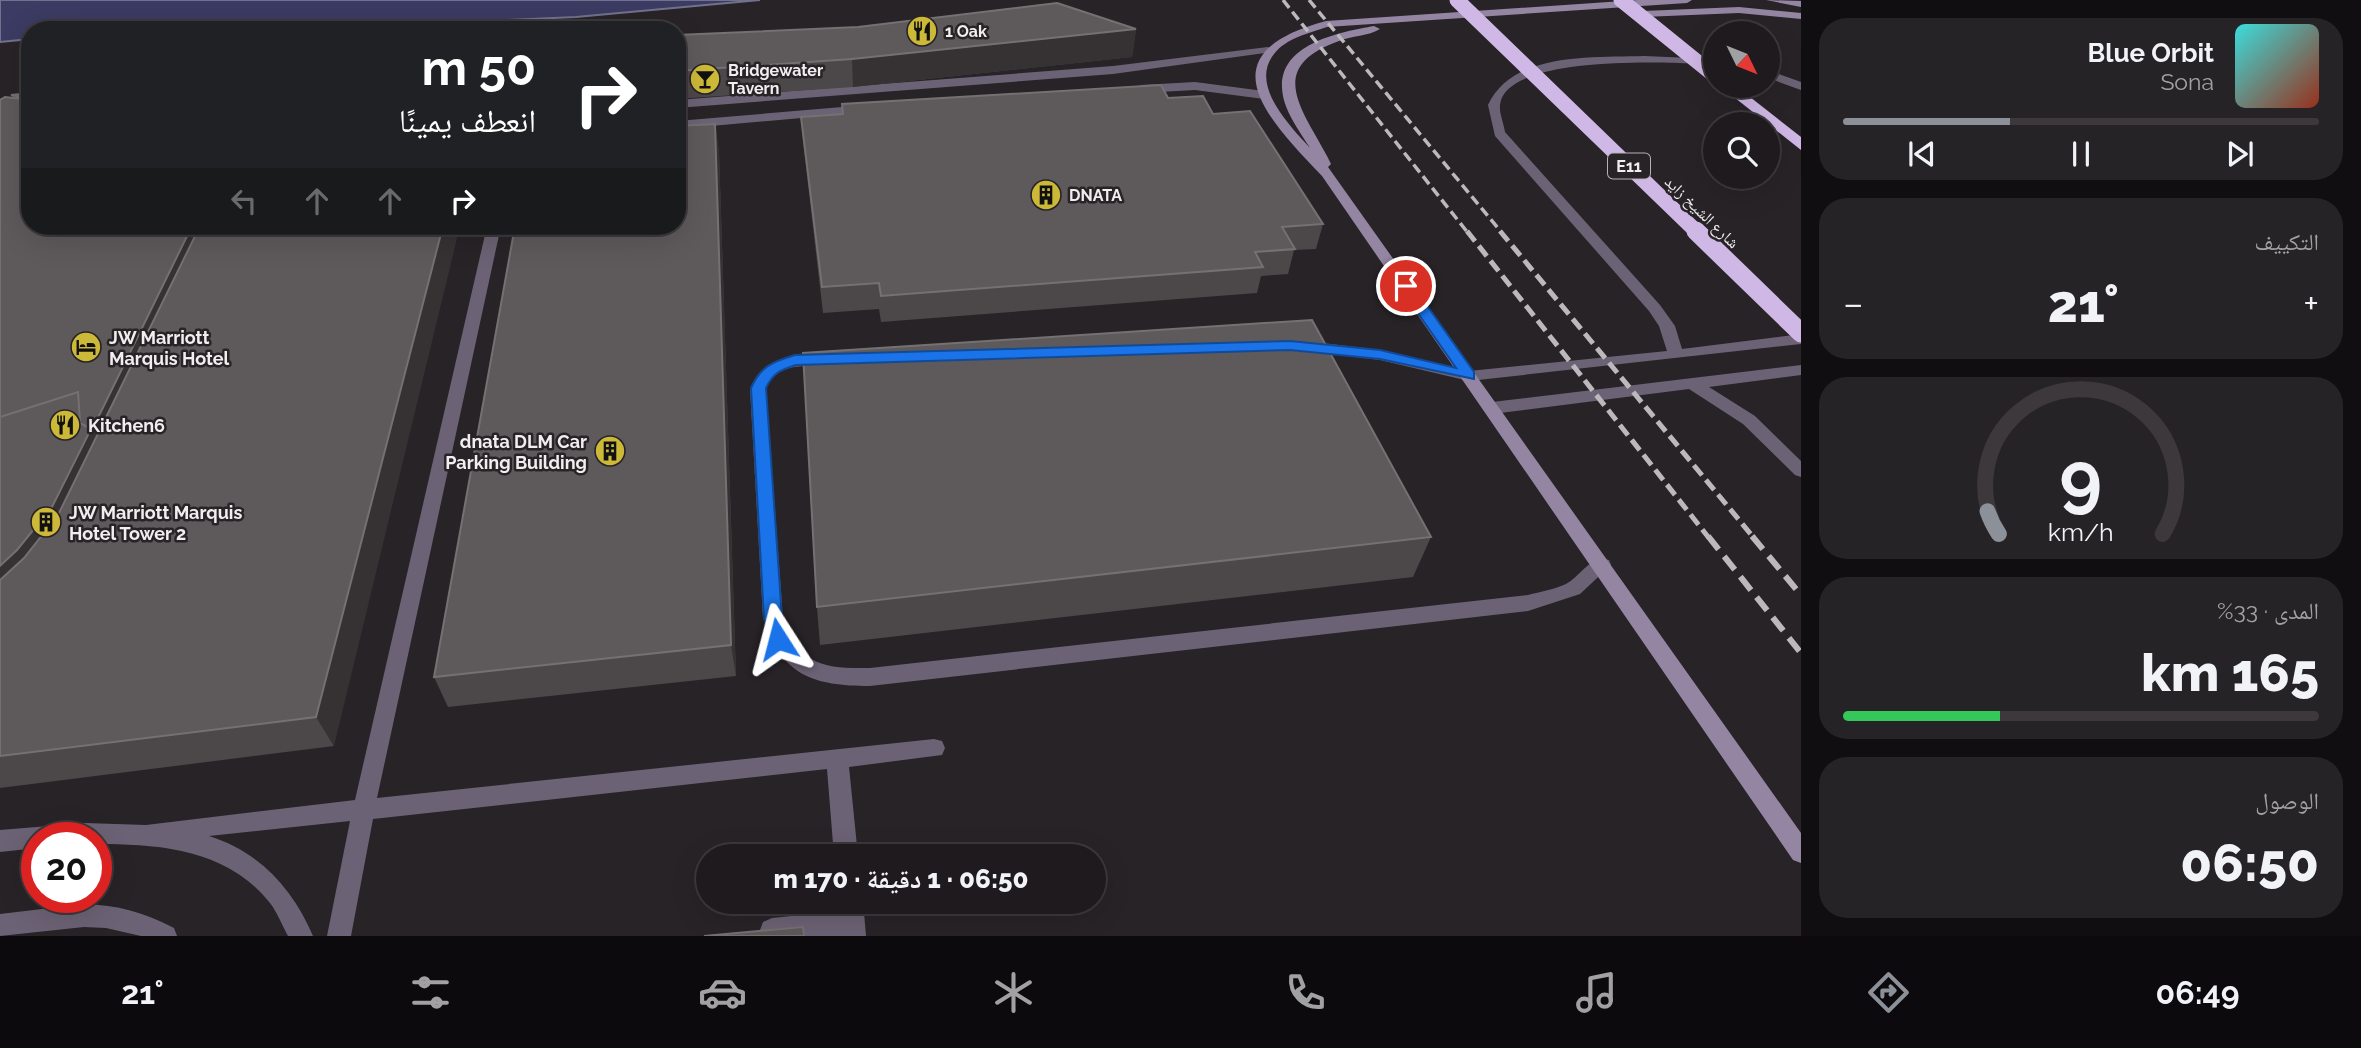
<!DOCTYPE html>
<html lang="ar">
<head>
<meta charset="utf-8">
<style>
  body { margin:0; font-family:Raleway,"Noto Naskh Arabic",sans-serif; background:#262326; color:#f1f3f6; direction:rtl; height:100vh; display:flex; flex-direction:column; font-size:26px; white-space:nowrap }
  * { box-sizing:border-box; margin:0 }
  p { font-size:23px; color:#a1a1a4 }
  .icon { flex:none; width:38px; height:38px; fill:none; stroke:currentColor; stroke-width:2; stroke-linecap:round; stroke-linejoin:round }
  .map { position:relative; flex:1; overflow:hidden; direction:ltr }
  .drawer { display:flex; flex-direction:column; gap:18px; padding:18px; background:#100e10; width:560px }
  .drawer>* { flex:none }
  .hud { position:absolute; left:21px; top:21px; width:665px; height:214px; border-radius:28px; box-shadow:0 7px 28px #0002,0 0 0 2px #3c383b; direction:rtl; background:#202124; color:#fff; overflow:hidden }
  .needle { width:46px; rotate:133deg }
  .tools { position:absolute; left:1703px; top:21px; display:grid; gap:14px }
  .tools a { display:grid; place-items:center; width:77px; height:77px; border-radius:50%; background:#1e1a1d; box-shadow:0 7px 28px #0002,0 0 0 2px #3c383b; font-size:35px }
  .speed { position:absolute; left:21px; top:822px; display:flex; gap:14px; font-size:35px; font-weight:700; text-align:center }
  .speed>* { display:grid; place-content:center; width:91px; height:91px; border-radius:50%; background:#1e1a1d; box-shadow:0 7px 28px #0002,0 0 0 2px #3c383b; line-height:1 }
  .speed .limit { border:10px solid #d22; background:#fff; color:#111 }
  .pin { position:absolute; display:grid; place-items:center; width:60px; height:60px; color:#fff; margin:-30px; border:4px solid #fff; border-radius:50%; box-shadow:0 2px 7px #0007 }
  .me { position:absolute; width:77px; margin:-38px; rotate:351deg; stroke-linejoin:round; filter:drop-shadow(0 0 5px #0008) }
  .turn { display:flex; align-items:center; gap:24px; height:147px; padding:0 35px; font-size:32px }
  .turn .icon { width:91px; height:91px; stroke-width:2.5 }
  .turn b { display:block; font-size:49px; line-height:60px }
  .lanes { display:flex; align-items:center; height:66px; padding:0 35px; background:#0003; justify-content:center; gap:35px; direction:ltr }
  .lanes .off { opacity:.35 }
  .big { font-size:52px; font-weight:800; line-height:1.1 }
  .drawer .card { flex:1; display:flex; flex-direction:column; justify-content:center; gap:10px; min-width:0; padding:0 24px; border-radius:28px; background:#262326 }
  .drawer .dial { align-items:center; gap:0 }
  .dial svg { height:182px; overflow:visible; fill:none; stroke:#3c383b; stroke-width:7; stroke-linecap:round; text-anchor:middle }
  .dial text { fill:#f1f3f6; stroke:none }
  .song { display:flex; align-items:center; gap:21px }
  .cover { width:84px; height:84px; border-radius:10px; background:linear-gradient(135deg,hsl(180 70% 55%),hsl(10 70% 35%)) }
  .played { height:7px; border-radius:4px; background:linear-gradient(90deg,#8c9099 35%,#3c383b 35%) }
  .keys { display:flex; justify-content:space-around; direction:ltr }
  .heat { display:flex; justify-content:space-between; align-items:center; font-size:38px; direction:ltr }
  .charge { height:10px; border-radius:5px; background:linear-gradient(90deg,#34c759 33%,#3c383b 0) }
  .trip { position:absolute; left:696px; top:844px; width:410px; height:70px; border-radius:35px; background:#1e1a1d; box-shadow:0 7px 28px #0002,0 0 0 2px #3c383b; font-weight:800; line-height:70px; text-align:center; direction:rtl }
  .dock { display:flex; height:112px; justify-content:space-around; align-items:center; background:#0c0a0c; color:#a1a1a4 }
  .dock .icon { width:49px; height:49px }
  .dock .current { color:#8c9099 }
  .dock b { font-size:32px; color:#f1f3f6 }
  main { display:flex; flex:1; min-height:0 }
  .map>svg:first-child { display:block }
  .water { fill:#3b3b63; stroke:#72718d; stroke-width:2 }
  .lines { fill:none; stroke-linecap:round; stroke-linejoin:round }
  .lane { fill:#6c6275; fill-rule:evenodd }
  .street { fill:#6c6275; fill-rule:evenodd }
  .secondary { fill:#9485a3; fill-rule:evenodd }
  .highway { fill:#d0b8e6; fill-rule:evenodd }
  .rail-far2 { stroke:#bcb8bb; stroke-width:3.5; stroke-dasharray:10 5; stroke-linecap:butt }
  .rail-far1 { stroke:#bcb8bb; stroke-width:5; stroke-dasharray:13 6; stroke-linecap:butt }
  .rail { stroke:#bcb8bb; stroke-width:6; stroke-dasharray:17 9; stroke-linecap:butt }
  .highway-bridge-far1 { stroke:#d0b8e6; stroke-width:15 }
  .highway-bridge { stroke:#d0b8e6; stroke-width:19 }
  .wall { fill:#4c4748 }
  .shaded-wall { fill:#363133 }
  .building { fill:#5e595a; stroke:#757071; stroke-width:2 }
  .route { fill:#1a73e8; stroke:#114b97; stroke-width:2 }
  .labels { text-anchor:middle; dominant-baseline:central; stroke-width:5; stroke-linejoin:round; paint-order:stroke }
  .far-poi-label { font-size:16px; font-weight:bold; fill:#f1eef0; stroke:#282327; text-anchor:start }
  .shield { fill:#282327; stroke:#b5b1b4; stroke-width:2 }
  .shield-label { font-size:16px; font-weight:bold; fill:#f1eef0 }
  .far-street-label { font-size:16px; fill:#f1eef0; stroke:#282327 }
  .poi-label { font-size:18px; font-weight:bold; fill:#f1eef0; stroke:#282327; text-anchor:start }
</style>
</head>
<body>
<main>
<section class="drawer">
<div class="card">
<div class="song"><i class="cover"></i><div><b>Blue Orbit</b><p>Sona</p></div></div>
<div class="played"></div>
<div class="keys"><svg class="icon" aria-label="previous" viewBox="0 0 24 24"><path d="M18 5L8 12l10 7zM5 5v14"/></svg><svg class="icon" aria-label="pause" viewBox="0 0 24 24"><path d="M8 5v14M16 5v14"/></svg><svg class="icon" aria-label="next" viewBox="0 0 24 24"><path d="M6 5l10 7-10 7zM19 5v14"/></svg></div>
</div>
<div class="card"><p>التكييف</p>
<div class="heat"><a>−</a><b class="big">21°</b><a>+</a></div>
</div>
<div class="card dial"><svg viewBox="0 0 100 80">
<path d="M14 69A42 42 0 1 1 86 69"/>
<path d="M14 69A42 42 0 0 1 9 59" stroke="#8c9099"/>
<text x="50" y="56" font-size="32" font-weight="700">9</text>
<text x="50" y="72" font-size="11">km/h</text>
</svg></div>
<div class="card"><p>المدى · 33%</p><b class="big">165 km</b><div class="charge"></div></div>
<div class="card"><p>الوصول</p><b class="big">06:50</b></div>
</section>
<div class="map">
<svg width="1801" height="936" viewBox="0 0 1801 936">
  <rect width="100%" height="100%" fill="#282327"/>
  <path class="water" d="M0 0H760L576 17 292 30H30V39L0 42Z"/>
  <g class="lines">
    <path class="lane" d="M1268 47 1274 50 1272 52 1113 74 677 108V100L1113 66Z
      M1644 56 1715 59V65C1678 62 1505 53 1500 105 1499 113 1504 124 1505 132L1660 305 1675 326 1682 349 1801 334V344L1469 381 1380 360 1300 350 1298 346 1300 342 1306 341 1380 350 1469 371 1667 351 1659 326 1649 311 1495 136 1488 105C1513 51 1594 58 1644 56Z
      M1768 70 1801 82V90L1768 78Z
      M1195 82 1264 91 1270 95 1264 99 1195 90 1141 93 1135 89 1141 85Z
      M866 105 870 106V112L677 129V121Z
      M487 226H501L377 798 934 739 942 741 945 748 942 755 849 767 858 856H834L827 769 373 819 351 936H327L350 821 209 836C260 852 293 889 313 936H288C282 925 277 912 270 903 227 849 160 844 96 844V838H37V848L0 852V830L85 823 146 825 355 800Z
      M826 354 834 359 832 363C806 369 779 359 766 389L783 618C798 665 825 669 870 668L1528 595C1540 592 1555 589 1566 584 1581 576 1591 554 1609 560L1611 565 1580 594 1528 611 870 686C813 686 781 675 763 618L750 389C764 356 794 355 826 354Z
      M1801 365V375L1709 387 1755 416 1801 461V477L1795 475 1743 424 1689 389 1492 414 1484 408 1492 402Z
      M839 901H863L866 936H762L760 930 763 922 772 918 840 911Z"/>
    <path class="street" d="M84 904C117 905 144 912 174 928L177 936H141L106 928 84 927 0 936V914Z"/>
    <path class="secondary" d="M1638 0H1692L1687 3 1327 27C1310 33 1286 38 1274 54 1249 85 1290 126 1310 148 1299 130 1283 110 1282 88 1280 43 1341 32 1374 26L1380 29C1369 36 1351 36 1339 41 1265 67 1302 109 1327 156L1331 164 1328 167 1801 833V863L1793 860 1322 176C1263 115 1206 53 1326 21Z
      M1766 0 1801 1V7Z
      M1739 7 1801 13V19L1739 13 1643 17 1638 14 1643 11Z"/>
    <path class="highway" d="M1720 86H1736L1801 137V150Z"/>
    <path class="rail-far2" d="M1283 0 1468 233
      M1309 0 1502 233"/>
    <path class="rail-far1" d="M1467 231 1709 538
      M1500 231 1754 538"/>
    <path class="rail" d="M1708 536 1801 653
      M1752 536 1801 595"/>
    <path class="highway-bridge-far1" d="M1457 0 1698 233
      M1621 0 1715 76"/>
    <path class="highway-bridge" d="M1696 231 1801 333"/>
  </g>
  <path class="wall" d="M1136 29 1132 57 853 87 677 99V35Z
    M30 93V226L334 746 0 788V100L12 97 11 95Z
    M1168 98 1213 114 1323 224 1316 249 1294 250 1288 274 1261 276 1257 293 881 322 879 309 823 313 803 141 801 117 842 114V104Z
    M715 124 719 152 736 676 448 707 434 677Z
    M1431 537 1413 577 820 645 817 607Z"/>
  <path class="shaded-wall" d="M1136 29 1132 57 853 87 852 59Z
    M715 124 719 152 736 676 731 645Z
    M192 226H228L0 636V566Z
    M443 226H460L334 746 316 717Z"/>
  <path class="building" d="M1057 3 1136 29 852 59 677 71V35L858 27Z
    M1161 85 1168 98 1203 96 1213 114 1250 111 1323 224 1282 227 1295 249 1255 252 1263 267 881 296 879 283 822 287 801 117 843 114 842 104Z
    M30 93V99L11 95Z
    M5 97 30 100V226H192L92 430 80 423 78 392 0 417V100Z
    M715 124 731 645 434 677 515 226H677V126Z
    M200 226H443L316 717 0 756V580L24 558 58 515Z
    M1312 320 1431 537 817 607 803 353Z
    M78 392 80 423 91 429 52 507 17 550 0 566V417Z
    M803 927 804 936H704Z"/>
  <path class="route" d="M1401 283H1411L1474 372V379L1380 359 1290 350 796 365C780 370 773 373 766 388L782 618 787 639 778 646 771 644 764 618 751 388C761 366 772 362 795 355L1290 341 1380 350 1456 368 1399 286Z"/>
  <defs>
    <g id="restaurant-disc" transform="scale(1.575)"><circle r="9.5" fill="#cdb938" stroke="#282327"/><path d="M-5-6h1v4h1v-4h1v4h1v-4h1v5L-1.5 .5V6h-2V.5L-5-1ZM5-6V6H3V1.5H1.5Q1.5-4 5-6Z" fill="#111"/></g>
    <g id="bar-disc" transform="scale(1.575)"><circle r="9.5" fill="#cdb938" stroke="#282327"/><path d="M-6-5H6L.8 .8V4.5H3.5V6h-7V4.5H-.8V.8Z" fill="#111"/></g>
    <g id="building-disc" transform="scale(1.575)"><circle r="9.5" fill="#cdb938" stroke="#282327"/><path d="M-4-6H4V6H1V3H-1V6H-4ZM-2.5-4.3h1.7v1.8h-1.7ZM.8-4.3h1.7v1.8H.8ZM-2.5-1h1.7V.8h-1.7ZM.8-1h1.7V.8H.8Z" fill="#111"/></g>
    <g id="hotel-disc" transform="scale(1.575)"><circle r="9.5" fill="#cdb938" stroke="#282327"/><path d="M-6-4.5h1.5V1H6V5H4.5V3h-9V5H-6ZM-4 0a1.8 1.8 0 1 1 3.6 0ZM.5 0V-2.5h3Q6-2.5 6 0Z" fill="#111"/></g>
  </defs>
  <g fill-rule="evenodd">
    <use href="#restaurant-disc" x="922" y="31"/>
    <use href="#bar-disc" x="705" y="79"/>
    <use href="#building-disc" x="1046" y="195"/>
    <use href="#hotel-disc" x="86" y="347"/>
    <use href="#restaurant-disc" x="65" y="425"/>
    <use href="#building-disc" x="610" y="451"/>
    <use href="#building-disc" x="46" y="522"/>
  </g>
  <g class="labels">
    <g class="far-poi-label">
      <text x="945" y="31">1 Oak</text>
      <text x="728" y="70">Bridgewater<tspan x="728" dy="18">Tavern</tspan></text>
      <text x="1069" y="195">DNATA</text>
    </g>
    <rect class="shield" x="1608" y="153.5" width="42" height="25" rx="5"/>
    <g class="shield-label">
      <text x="1629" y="166">E11</text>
    </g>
    <g class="far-street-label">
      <text transform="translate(1702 212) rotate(44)">شارع الشيخ زايد</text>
    </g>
    <g class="poi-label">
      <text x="109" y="337">JW Marriott<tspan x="109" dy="21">Marquis Hotel</tspan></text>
      <text x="88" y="425">Kitchen6</text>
      <text x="587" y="441" text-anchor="end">dnata DLM Car<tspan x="587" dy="21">Parking Building</tspan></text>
      <text x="69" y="512">JW Marriott Marquis<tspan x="69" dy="21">Hotel Tower 2</tspan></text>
    </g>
  </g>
</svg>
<div class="tools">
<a><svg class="needle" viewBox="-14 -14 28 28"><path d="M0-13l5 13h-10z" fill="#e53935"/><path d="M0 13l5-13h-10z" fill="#a1a1a4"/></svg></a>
<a><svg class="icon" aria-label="search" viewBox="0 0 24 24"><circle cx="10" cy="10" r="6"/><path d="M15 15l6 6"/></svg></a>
</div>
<div class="speed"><div class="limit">20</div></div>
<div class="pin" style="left:1406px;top:286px;background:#d93025"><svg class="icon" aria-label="arrive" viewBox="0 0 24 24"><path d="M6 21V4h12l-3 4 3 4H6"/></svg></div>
<svg class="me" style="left:778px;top:639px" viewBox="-20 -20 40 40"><path d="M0-17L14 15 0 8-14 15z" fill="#1a73e8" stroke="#fff" stroke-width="4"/></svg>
<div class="trip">06:50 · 1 دقيقة · 170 m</div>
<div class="hud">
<div class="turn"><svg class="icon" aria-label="right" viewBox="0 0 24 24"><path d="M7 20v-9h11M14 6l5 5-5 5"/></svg><div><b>50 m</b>انعطف يمينًا</div></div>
<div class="lanes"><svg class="icon off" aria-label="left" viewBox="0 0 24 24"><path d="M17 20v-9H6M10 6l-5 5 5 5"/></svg><svg class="icon off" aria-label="ahead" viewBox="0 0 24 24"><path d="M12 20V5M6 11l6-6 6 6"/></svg><svg class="icon off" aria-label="ahead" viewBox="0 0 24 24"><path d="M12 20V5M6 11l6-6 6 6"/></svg><svg class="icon" aria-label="right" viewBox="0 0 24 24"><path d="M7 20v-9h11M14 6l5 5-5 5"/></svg></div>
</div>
</div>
</main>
<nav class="dock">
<b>06:49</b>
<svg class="icon current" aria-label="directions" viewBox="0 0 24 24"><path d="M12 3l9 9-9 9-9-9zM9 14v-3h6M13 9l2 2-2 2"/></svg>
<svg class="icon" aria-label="music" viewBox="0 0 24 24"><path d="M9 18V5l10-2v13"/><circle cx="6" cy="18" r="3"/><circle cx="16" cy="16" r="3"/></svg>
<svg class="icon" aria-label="phone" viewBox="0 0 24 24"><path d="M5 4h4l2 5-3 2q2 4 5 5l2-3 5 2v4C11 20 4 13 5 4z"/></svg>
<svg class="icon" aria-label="climate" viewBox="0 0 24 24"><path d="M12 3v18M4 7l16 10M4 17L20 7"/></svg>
<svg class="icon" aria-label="car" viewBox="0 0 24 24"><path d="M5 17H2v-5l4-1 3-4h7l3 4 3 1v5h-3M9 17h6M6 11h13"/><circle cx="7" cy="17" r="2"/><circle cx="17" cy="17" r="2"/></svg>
<svg class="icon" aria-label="filters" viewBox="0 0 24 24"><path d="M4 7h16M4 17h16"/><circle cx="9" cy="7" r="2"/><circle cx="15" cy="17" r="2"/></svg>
<b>21°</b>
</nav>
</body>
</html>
